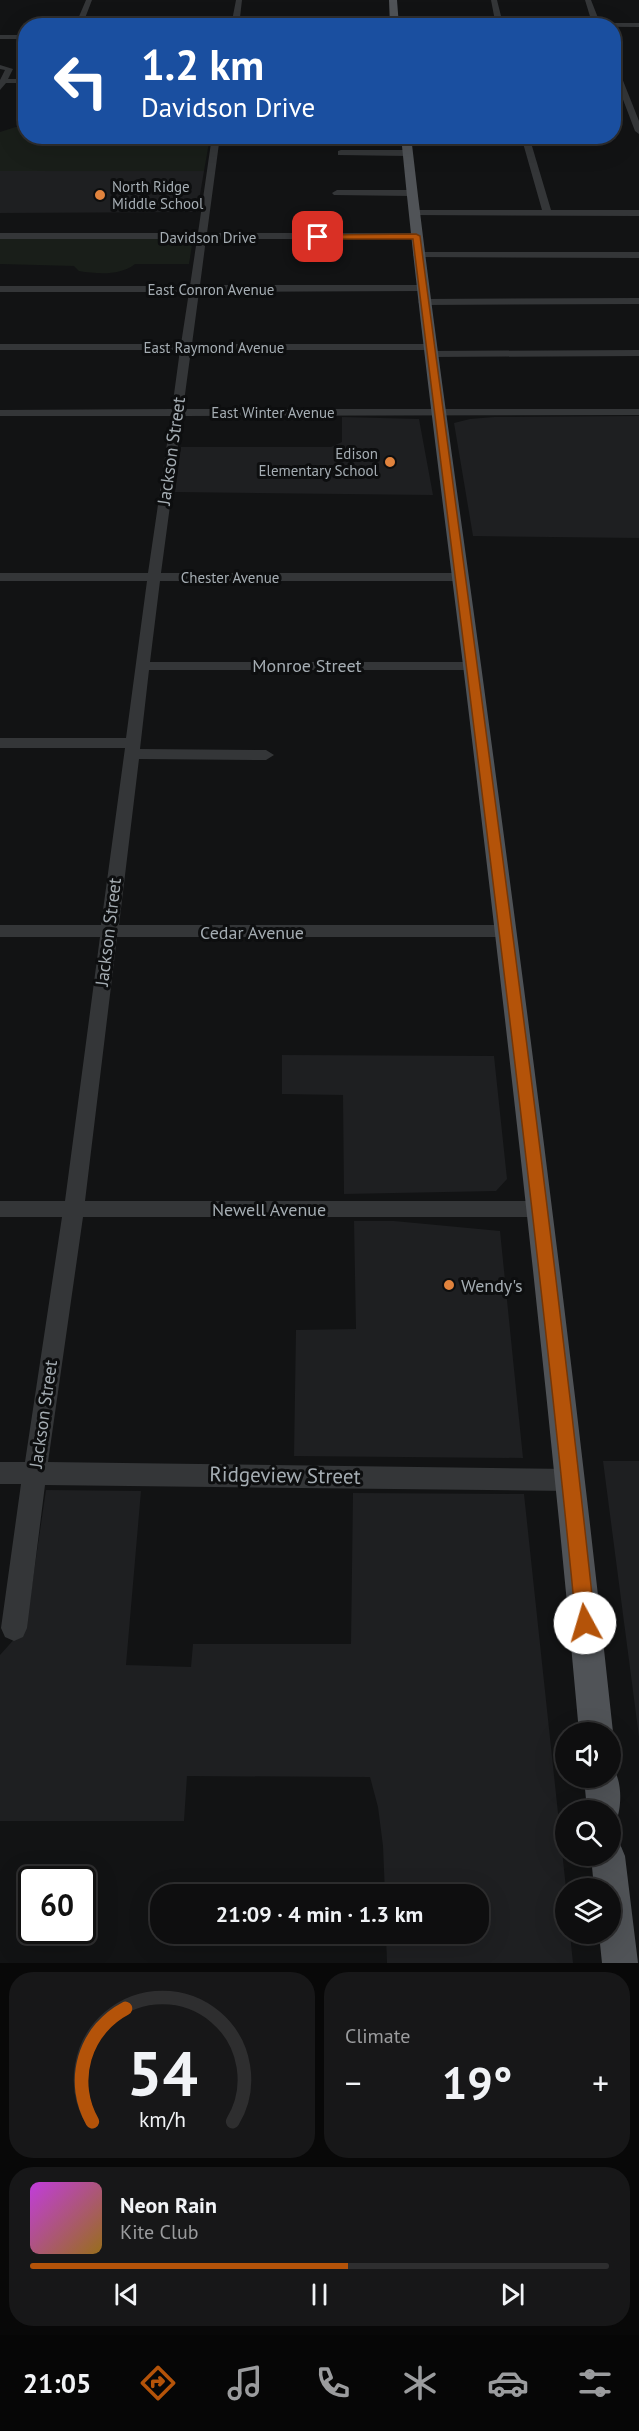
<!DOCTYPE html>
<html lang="en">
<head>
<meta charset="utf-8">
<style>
  body { margin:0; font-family:"PT Sans",sans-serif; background:#171718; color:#f1f3f6; height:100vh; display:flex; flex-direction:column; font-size:22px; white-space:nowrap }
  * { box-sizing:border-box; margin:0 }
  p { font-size:20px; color:#9b9c9e }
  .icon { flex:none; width:33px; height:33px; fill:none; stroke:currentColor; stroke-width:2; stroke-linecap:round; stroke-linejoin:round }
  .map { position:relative; height:1963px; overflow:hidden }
  .details { display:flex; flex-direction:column; gap:9px; padding:9px; background:#080808; flex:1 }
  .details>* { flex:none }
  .top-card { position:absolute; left:18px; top:18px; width:603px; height:126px; border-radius:24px; box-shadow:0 6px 24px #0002,0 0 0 2px #2e2e2f; background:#1a4fa0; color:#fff; overflow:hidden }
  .controls { position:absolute; left:555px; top:1722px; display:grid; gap:12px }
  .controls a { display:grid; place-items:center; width:66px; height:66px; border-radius:50%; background:#0e0e0f; box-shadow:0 6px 24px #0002,0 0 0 2px #2e2e2f; font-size:30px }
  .speed { position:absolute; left:18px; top:1866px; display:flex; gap:12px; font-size:30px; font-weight:700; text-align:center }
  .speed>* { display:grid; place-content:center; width:78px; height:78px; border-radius:50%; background:#0e0e0f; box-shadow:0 6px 24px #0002,0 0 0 2px #2e2e2f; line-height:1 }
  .speed .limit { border:3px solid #111; border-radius:9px; background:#fff; color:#111 }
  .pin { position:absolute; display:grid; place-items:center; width:51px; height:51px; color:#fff; margin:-26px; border-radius:12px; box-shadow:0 3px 9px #0006 }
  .me { position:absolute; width:66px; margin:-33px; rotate:354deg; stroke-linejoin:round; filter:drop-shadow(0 0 4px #0008) }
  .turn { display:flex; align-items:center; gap:21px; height:126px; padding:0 24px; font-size:27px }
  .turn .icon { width:78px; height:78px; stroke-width:2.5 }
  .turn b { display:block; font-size:42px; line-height:51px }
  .big { font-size:45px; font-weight:800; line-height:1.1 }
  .details .card { flex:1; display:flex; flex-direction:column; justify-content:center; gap:9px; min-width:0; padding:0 21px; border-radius:24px; background:#171718 }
  .details .dial { align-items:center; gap:0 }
  .dial svg { height:156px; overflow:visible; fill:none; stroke:#2e2e2f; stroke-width:7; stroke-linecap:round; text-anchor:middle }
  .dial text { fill:#f1f3f6; stroke:none }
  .song { display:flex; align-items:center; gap:18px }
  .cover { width:72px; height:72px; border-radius:9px; background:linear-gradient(135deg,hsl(290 70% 55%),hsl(40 70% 35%)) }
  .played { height:6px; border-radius:3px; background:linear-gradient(90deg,#b45309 55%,#2e2e2f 55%) }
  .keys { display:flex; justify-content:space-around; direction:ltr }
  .heat { display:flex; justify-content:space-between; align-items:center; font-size:33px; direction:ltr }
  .details .tiles { flex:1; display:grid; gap:9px; grid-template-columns:1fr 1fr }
  .card:last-child { grid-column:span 2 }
  .trip { position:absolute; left:150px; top:1884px; width:339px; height:60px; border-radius:24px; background:#0e0e0f; box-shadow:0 6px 24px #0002,0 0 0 2px #2e2e2f; font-weight:800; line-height:60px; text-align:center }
  .tab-bar { display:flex; height:96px; justify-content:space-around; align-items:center; background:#060606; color:#9b9c9e }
  .tab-bar .icon { width:42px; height:42px }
  .tab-bar .on { color:#b45309 }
  .tab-bar b { font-size:27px; color:#f1f3f6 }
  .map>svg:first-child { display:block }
  .built { fill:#1e1f21 }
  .green { fill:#191e19 }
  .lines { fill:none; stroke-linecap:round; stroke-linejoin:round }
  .minor { fill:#343638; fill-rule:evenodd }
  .major { fill:#505357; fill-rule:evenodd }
  .route { fill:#b45309; stroke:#753606; stroke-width:1.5 }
  .poi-dot { fill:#e1833d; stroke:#0d0e0f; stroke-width:2 }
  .labels { text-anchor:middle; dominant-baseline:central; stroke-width:6; stroke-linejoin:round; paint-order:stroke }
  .far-poi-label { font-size:15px; fill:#a5adb3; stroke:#0d0e0f; text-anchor:start }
  .far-street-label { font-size:15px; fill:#a5adb3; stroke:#0d0e0f }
  .street-label { font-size:18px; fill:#a5adb3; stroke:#0d0e0f }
  .poi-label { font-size:18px; fill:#a5adb3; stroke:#0d0e0f; text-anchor:start }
  .near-street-label { font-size:21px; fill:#a5adb3; stroke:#0d0e0f }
</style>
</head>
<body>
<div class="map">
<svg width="639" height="1963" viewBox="0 0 639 1963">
  <rect width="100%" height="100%" fill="#121314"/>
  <path class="built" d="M0 171H204L197 212 0 213Z
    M639 416V538L473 536 454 423 470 419 494 417Z
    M342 417 419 419 433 495 175 492 181 447H331L342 442Z
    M282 1055 494 1056 507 1179 496 1191 344 1194 343 1095 282 1094Z
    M354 1221H394L500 1231 523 1458 294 1456 296 1330 356 1329Z
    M603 1461H639V1737Z
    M46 1490 141 1491 126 1665 191 1667 193 1644H351L353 1493 524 1494 566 1888V1934H570L573 1963H387L386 1934H478V1894H385L383 1846 378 1807 370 1777 187 1776 184 1821H0V1655L26 1626Z"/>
  <path class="green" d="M25 124 26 136 210 137 204 171H0V132Z
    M188 238 193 239 189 264H135C120 276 97 274 79 271L74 266 0 264V239Z"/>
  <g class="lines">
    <path class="minor" d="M86 0H92L82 26H75Z
      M236 0H242L239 26H231Z
      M491 0H497L503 24 592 23 585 0H591L600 23H639V27L496 26Z
      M0 35H26V39H0Z
      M0 65 13 69 8 79H26V83H6L0 90V80L5 70 0 69Z
      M614 66 618 68 639 121V134L635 131 614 76Z
      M212 136H220L207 233H416L421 236 416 239H206L200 285H423L428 288 423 291 199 292 192 344H429L434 347 429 350H191L183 409H639V415L182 416 161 573H460L467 577 460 581H160L150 662H472L479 666 472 670H149L140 749 266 750 274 755 266 760 139 759 119 925H504L510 927 513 931 510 935 504 937H117L85 1201H537L544 1203 547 1209 544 1215 537 1217H83L48 1462 571 1469 579 1472 583 1480 579 1488 571 1491 45 1485 27 1628 23 1637 14 1641 5 1637 1 1628 21 1484H0V1462H25L62 1217H0V1201H65L100 937H0V925H101L125 748H0V738H126L147 581H0V573H148L171 416H0V410L172 409 180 350H0V344H181L189 292H0V286H190L197 239H0V233H198Z
      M521 136H529L551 210H639V216L410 215V211L413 210H542Z
      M341 150H407L411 153 407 156 338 155V151Z
      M337 190H411L416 193 411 196 334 195 332 193Z
      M418 252H639V258L415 257 413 255Z
      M639 298V304L423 305 418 302 423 299Z
      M639 350V356L430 357 425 354 430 351Z"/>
    <path class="major" d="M389 0H397L399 26H390Z
      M401 136H411C431 313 457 489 481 665 529 1020 575 1376 613 1732L610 1737V1732H579C547 1376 506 1020 463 665 441 489 418 313 401 136Z
      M610 1765C623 1777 622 1807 616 1822L610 1824V1810H587L584 1778H610Z
      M610 1840 620 1844 625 1856 638 1963H602L599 1934H610V1888H594L591 1856H610Z"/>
  </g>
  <path class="route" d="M416 234 420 236C481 698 546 1160 595 1623L592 1630 585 1633 578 1630 576 1623C531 1161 470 700 413 239H318L314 237 318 235Z"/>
  <g class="poi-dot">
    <circle cx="100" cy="195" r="6"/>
    <circle cx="390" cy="462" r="6"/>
    <circle cx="449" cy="1285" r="6"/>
  </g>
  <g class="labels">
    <g class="far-poi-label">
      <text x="112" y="186">North Ridge<tspan x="112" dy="17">Middle School</tspan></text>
      <text x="378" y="453" text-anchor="end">Edison<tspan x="378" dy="17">Elementary School</tspan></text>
    </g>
    <g class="far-street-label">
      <text x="208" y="237">Davidson Drive</text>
      <text x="211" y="289">East Conron Avenue</text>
      <text x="214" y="347">East Raymond Avenue</text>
      <text x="273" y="412">East Winter Avenue</text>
      <text x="230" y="577">Chester Avenue</text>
    </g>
    <g class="street-label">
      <text transform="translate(171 451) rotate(-82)">Jackson Street</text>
      <text x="307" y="665">Monroe Street</text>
      <text transform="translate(108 932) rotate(-83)">Jackson Street</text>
      <text x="252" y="932">Cedar Avenue</text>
      <text x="269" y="1209">Newell Avenue</text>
      <text transform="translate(43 1414) rotate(-82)">Jackson Street</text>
    </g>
    <g class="poi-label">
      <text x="461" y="1285">Wendy's</text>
    </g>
    <g class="near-street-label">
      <text transform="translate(285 1475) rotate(1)">Ridgeview Street</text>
    </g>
  </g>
</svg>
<div class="controls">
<a><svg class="icon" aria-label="sound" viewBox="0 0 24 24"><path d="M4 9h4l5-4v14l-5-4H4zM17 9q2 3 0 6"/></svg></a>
<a><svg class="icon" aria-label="search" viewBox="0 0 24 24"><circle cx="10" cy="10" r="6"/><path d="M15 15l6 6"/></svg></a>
<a><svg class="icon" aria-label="layers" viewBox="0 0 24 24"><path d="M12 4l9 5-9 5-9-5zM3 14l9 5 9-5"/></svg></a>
</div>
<div class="speed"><div class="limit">60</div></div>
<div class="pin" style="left:318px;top:237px;background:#d93025"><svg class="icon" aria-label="arrive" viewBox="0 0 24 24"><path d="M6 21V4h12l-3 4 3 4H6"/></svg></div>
<svg class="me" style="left:585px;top:1623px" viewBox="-20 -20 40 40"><circle r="19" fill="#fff"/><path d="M0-13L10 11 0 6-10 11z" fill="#b45309"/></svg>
<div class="trip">21:09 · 4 min · 1.3 km</div>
<div class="top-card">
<div class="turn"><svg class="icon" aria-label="left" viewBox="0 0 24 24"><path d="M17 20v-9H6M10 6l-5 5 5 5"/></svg><div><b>1.2 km</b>Davidson Drive</div></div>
</div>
</div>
<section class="details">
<div class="tiles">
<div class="card dial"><svg viewBox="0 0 100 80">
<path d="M14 69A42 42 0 1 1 86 69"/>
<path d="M14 69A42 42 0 0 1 31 11" stroke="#b45309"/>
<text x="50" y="56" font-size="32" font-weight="700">54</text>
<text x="50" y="72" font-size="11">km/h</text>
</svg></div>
<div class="card"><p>Climate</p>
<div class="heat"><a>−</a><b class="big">19°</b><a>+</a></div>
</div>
<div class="card">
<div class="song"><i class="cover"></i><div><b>Neon Rain</b><p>Kite Club</p></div></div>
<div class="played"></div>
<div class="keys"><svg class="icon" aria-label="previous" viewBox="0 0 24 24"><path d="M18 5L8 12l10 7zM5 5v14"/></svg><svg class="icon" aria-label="pause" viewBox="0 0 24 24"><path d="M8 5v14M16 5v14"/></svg><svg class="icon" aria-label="next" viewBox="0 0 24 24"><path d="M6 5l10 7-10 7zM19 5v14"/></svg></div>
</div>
</div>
</section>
<nav class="tab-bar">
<b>21:05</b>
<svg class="icon on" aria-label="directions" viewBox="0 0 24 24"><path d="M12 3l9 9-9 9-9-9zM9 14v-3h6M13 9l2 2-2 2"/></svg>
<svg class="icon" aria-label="music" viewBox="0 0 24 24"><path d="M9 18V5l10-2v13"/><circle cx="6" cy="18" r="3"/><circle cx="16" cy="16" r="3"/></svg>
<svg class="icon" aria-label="phone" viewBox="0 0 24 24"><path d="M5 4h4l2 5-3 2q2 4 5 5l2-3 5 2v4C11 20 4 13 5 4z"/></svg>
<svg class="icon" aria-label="climate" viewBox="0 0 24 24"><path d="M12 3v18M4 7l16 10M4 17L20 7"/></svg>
<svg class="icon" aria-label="car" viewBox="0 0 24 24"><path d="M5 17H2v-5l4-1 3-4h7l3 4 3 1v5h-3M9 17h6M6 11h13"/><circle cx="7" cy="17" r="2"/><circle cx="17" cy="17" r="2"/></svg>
<svg class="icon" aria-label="filters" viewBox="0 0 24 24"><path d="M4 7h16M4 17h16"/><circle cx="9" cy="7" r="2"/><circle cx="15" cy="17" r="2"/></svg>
</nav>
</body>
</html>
